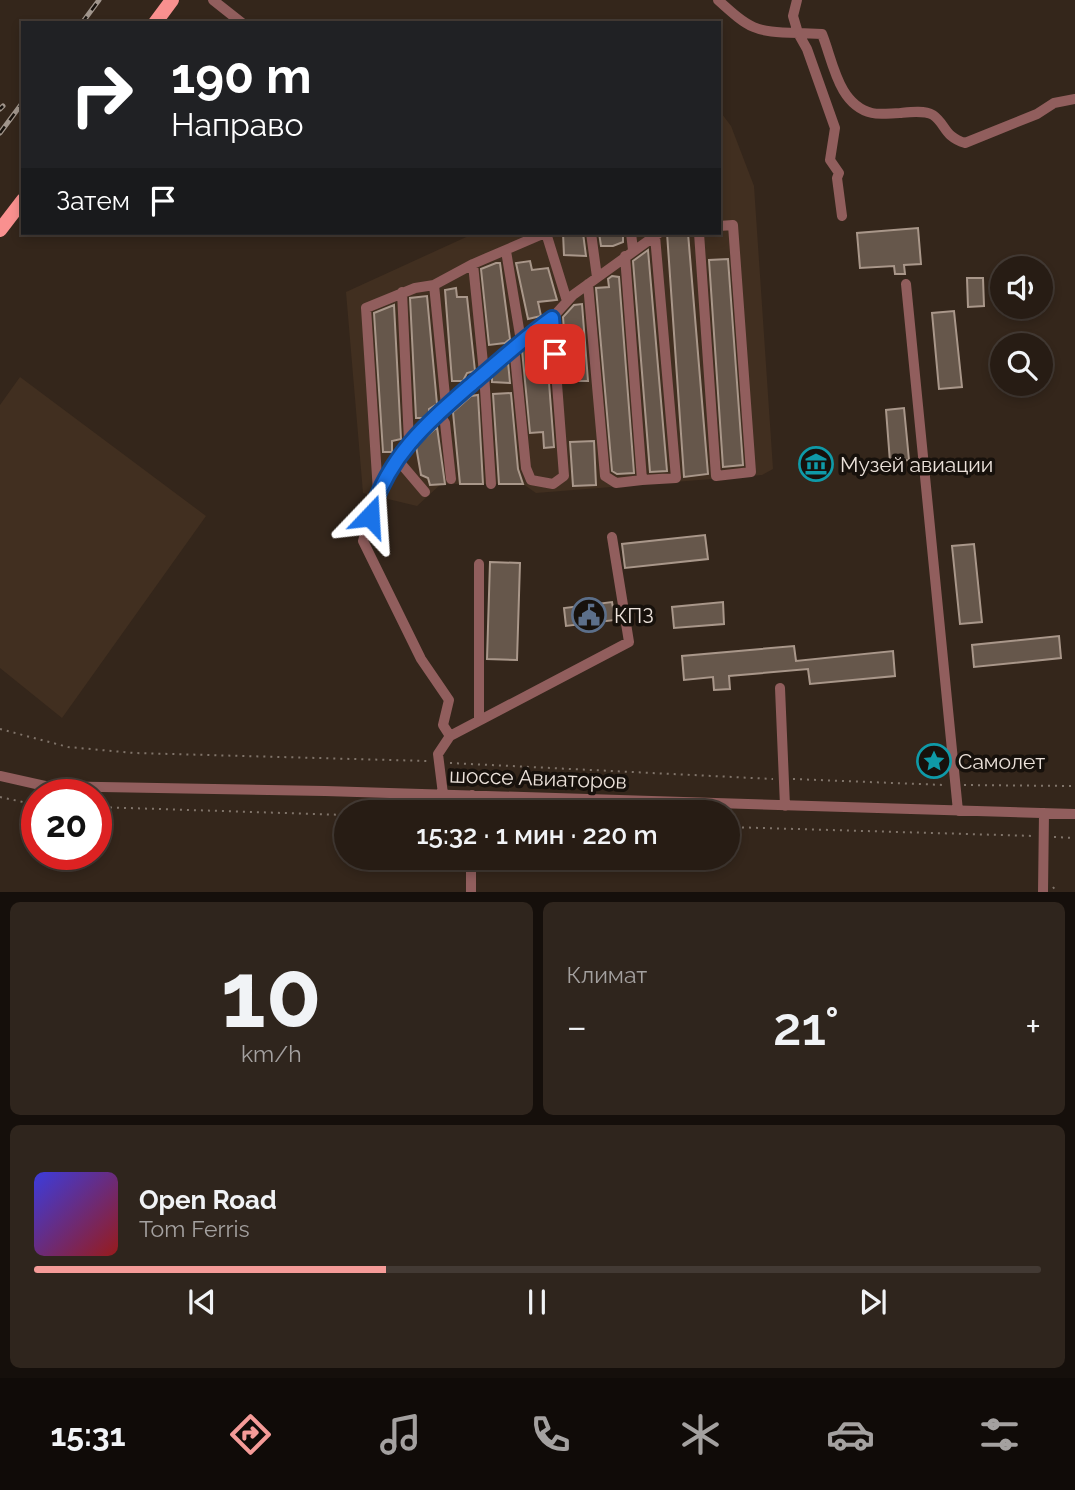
<!DOCTYPE html>
<html lang="ru">
<head>
<meta charset="utf-8">
<style>
  body { margin:0; font-family:Raleway,sans-serif; background:#2f251d; color:#f1f3f6; height:100vh; display:flex; flex-direction:column; font-size:26px; white-space:nowrap }
  * { box-sizing:border-box; margin:0 }
  p { font-size:23px; color:#a4a1a0 }
  .icon { flex:none; width:38px; height:38px; fill:none; stroke:currentColor; stroke-width:2; stroke-linecap:round; stroke-linejoin:round }
  .map { position:relative; height:892px; overflow:hidden }
  .sheet { display:flex; flex-direction:column; gap:10px; padding:10px; background:#150f0b; flex:1 }
  .sheet>* { flex:none }
  .banner { position:absolute; left:21px; top:21px; width:700px; height:214px; border-radius:0px; box-shadow:0 4px 10px #0003,0 0 0 2px #433a34; background:#202124; color:#fff; overflow:hidden }
  .buttons { position:absolute; left:990px; top:256px; display:grid; gap:14px }
  .buttons a { display:grid; place-items:center; width:63px; height:63px; border-radius:50%; background:#271c14; box-shadow:0 4px 10px #0003,0 0 0 2px #433a34; font-size:35px }
  .speed { position:absolute; left:21px; top:779px; display:flex; gap:14px; font-size:35px; font-weight:700; text-align:center }
  .speed>* { display:grid; place-content:center; width:91px; height:91px; border-radius:50%; background:#271c14; box-shadow:0 4px 10px #0003,0 0 0 2px #433a34; line-height:1 }
  .speed .limit { border:10px solid #d22; background:#fff; color:#111 }
  .pin { position:absolute; display:grid; place-items:center; width:60px; height:60px; color:#fff; margin:-30px; border-radius:14px; box-shadow:0 4px 10px #0006 }
  .me { position:absolute; width:77px; margin:-38px; rotate:20deg; stroke-linejoin:round; filter:drop-shadow(0 0 5px #0008) }
  .turn { display:flex; align-items:center; gap:24px; height:147px; padding:0 35px; font-size:32px }
  .turn .icon { width:91px; height:91px; stroke-width:2.5 }
  .turn b { display:block; font-size:49px; line-height:60px }
  .then { display:flex; align-items:center; height:66px; padding:0 35px; background:#0003; gap:14px; font-size:26px }
  .big { font-size:52px; font-weight:600; line-height:1.1 }
  .sheet .widget { flex:1; display:flex; flex-direction:column; justify-content:center; gap:10px; min-width:0; padding:0 24px; border-radius:10px; background:#2f251d }
  .sheet .dial { align-items:center; gap:0 }
  .dial b { font-size:91px; line-height:1 }
  .song { display:flex; align-items:center; gap:21px }
  .cover { width:84px; height:84px; border-radius:10px; background:linear-gradient(135deg,hsl(240 70% 55%),hsl(0 70% 35%)) }
  .played { height:7px; border-radius:4px; background:linear-gradient(90deg,#f59b98 35%,#433a34 35%) }
  .keys { display:flex; justify-content:space-around; direction:ltr }
  .heat { display:flex; justify-content:space-between; align-items:center; font-size:38px; direction:ltr }
  .sheet .tiles { flex:1; display:grid; gap:10px; grid-template-columns:1fr 1fr }
  .widget:last-child { grid-column:span 2 }
  .trip { position:absolute; left:334px; top:800px; width:406px; height:70px; border-radius:35px; background:#271c14; box-shadow:0 4px 10px #0003,0 0 0 2px #433a34; font-weight:600; line-height:70px; text-align:center }
  .tabs { display:flex; height:112px; justify-content:space-around; align-items:center; background:#100b08; color:#a4a1a0 }
  .tabs .icon { width:49px; height:49px }
  .tabs .active { color:#f59b98 }
  .tabs b { font-size:32px; color:#f1f3f6 }
  .map>svg:first-child { display:block }
  .built { fill:#412f20 }
  .building { fill:#66574b; stroke:#a9978a; stroke-width:2 }
  .lines { fill:none; stroke-linecap:round; stroke-linejoin:round }
  .path { stroke:#80746a; stroke-width:2; stroke-dasharray:2 5; stroke-linecap:butt }
  .minor { stroke:#915e5d; stroke-width:10 }
  .major { stroke:#f9908f; stroke-width:14 }
  .rail-casing { stroke:#a0958c; stroke-width:5 }
  .rail { stroke:#17110c; stroke-width:2.5; stroke-dasharray:8; stroke-linecap:butt }
  .route-casing { stroke:#114b97; stroke-width:18 }
  .route { stroke:#1a73e8; stroke-width:12 }
  .labels { text-anchor:middle; dominant-baseline:central; stroke-width:7; stroke-linejoin:round; paint-order:stroke }
  .poi-label { font-size:21px; fill:#ece2db; stroke:#17110c; text-anchor:start }
  .street-label { font-size:21px; fill:#ece2db; stroke:#17110c }
</style>
</head>
<body>
<div class="map">
<svg width="1075" height="892" viewBox="0 0 1075 892">
  <rect width="100%" height="100%" fill="#34261b"/>
  <path class="built" d="M719 110 731 126 754 186 773 469 762 475 536 493 523 484H441L417 506 363 493 346 292 475 233H719Z
    M20 377 206 516 62 718 0 668V405Z"/>
  <path class="building" d="M918 228 921 264 904 265 905 274H895L894 266 860 268 857 233Z
    M563 233H583L586 256 564 255Z
    M599 233H623V242L613 246H601Z
    M667 233H688L708 474 684 477Z
    M648 250 667 471 650 472 633 261Z
    M728 259 743 465 723 467 709 260Z
    M530 261 532 270 548 268 557 300 538 302 541 316 528 319 516 263Z
    M496 263H500L510 339 505 343 489 345 481 269Z
    M612 276 619 277 634 473 617 474 612 471 596 288 609 287 608 279Z
    M967 278H983L984 306 968 307Z
    M456 288 457 297H467L475 371 467 373 463 381H452L445 290Z
    M427 296 437 404 429 409V413L424 418H416L410 298Z
    M582 304 588 381H576L574 360 566 357 563 317 574 305Z
    M394 305 401 439 392 441V452H383L374 313Z
    M954 311 962 387 939 389 932 313Z
    M546 344 554 447 544 448 543 432 530 433 522 350Z
    M508 362 510 383 492 382V376Z
    M511 393 518 469 523 484H499L493 394Z
    M478 395 483 484H460L453 412 471 396Z
    M904 408 909 460 890 462 886 410Z
    M437 427 445 484 430 485 428 478 421 475 416 446Z
    M594 441 596 485 573 486 570 442Z
    M705 535 708 559 625 568 622 544Z
    M974 544 982 622 960 624 952 546Z
    M490 562 520 563 517 660 487 659Z
    M612 602 615 620 566 626 564 608Z
    M723 602 724 624 674 628 672 607Z
    M1059 636 1061 658 974 667 972 645Z
    M794 646 796 661 893 651 895 676 810 684 808 669 729 676 730 689 714 690 713 677 684 680 682 656Z"/>
  <g class="lines">
    <path class="path" d="M0 729 68 747 134 753 427 761
      M450 763 773 779
      M793 779 944 785
      M964 785 1075 786
      M0 797 37 805
      M96 807 346 815
      M728 827 1035 836
      M1054 837 1075 838
      M1053 887 1057 892"/>
    <path class="minor" d="M213 0 242 23
      M718 0C750 29 754 32 798 33L793 16 797 0
      M798 33 822 34C833 61 838 105 872 113 880 115 892 113 900 113 910 112 924 110 933 115 946 124 944 137 965 143L1037 114 1054 103 1075 99
      M798 33 807 49 835 128 830 160 839 173 837 178 842 216
      M546 233 567 301
      M591 233 597 277
      M631 233 633 250
      M699 233 716 476 751 472 733 225 719 226
      M506 251 521 341
      M625 256 642 480 676 478 655 236
      M473 264 484 373 491 484
      M588 284 605 476 616 483 642 480
      M906 284 958 811
      M434 285 446 406
      M402 292 409 442
      M514 346 526 468 531 480 553 484 564 476 552 318
      M438 412 445 423 451 479
      M397 459 425 492
      M378 492 366 308 415 288 434 285 473 264 545 233
      M479 564V721
      M780 688 785 806
      M450 736 629 642 612 537
      M0 776 45 786 325 791 1075 814
      M443 794 438 754 450 736 443 725 449 700 421 659 363 541 378 492 409 442 509 350 552 318 573 295 659 233
      M472 795V812
      M471 892V858
      M1043 892 1044 813"/>
    <path class="major" d="M155 23 172 0
      M0 230 23 200"/>
    <g class="rail-casing">
      <path id="rail" d="M82 23 99 0
        M0 109 3 106
        M0 133 23 102"/>
    </g>
    <use href="#rail" class="rail"/>
  </g>
  <g class="lines">
    <g class="route-casing">
      <path id="route" d="M370 516C389 455 426 424 473 383 499 361 524 338 552 318L555 354"/>
    </g>
    <use href="#route" class="route"/>
  </g>
  <defs>
    <g id="museum-ring" transform="scale(1.75)"><circle r="9.5" fill="#17110c" stroke="#0f9aa8" stroke-width="1.5"/><path d="M0-6L6-3V-2H-6V-3ZM-5-1h2V3h-2ZM-1-1h2V3h-2ZM3-1h2V3H3ZM-6 4H6V6H-6Z" fill="#0f9aa8"/></g>
    <g id="civic-ring" transform="scale(1.75)"><circle r="9.5" fill="#17110c" stroke="#5c6f8a" stroke-width="1.5"/><path d="M-.6-6.5H3V-4.5H.6V-3L4-1V1h2V6H-6V1h2V-1L-.6-3ZM-1.2 2.5V6h2.4V2.5Z" fill="#5c6f8a"/></g>
    <g id="sight-ring" transform="scale(1.75)"><circle r="9.5" fill="#17110c" stroke="#0f9aa8" stroke-width="1.5"/><path d="M0-6L1.8-2.2L6-1.7L2.9 1.2L3.7 5.4L0 3.3L-3.7 5.4L-2.9 1.2L-6-1.7L-1.8-2.2Z" fill="#0f9aa8"/></g>
  </defs>
  <g fill-rule="evenodd">
    <use href="#museum-ring" x="816" y="464"/>
    <use href="#civic-ring" x="589" y="615"/>
    <use href="#sight-ring" x="934" y="761"/>
  </g>
  <g class="labels">
    <g class="poi-label">
      <text x="840" y="464">Музей авиации</text>
      <text x="614" y="615">КПЗ</text>
      <text x="958" y="761">Самолет</text>
    </g>
    <g class="street-label">
      <text transform="translate(538 778) rotate(2)">шоссе Авиаторов</text>
    </g>
  </g>
</svg>
<div class="buttons">
<a><svg class="icon" aria-label="sound" viewBox="0 0 24 24"><path d="M4 9h4l5-4v14l-5-4H4zM17 9q2 3 0 6"/></svg></a>
<a><svg class="icon" aria-label="search" viewBox="0 0 24 24"><circle cx="10" cy="10" r="6"/><path d="M15 15l6 6"/></svg></a>
</div>
<div class="speed"><div class="limit">20</div></div>
<div class="pin" style="left:555px;top:354px;background:#d93025"><svg class="icon" aria-label="arrive" viewBox="0 0 24 24"><path d="M6 21V4h12l-3 4 3 4H6"/></svg></div>
<svg class="me" style="left:370px;top:516px" viewBox="-20 -20 40 40"><path d="M0-17L14 15 0 8-14 15z" fill="#1a73e8" stroke="#fff" stroke-width="4"/></svg>
<div class="trip">15:32 · 1 мин · 220 m</div>
<div class="banner">
<div class="turn"><svg class="icon" aria-label="right" viewBox="0 0 24 24"><path d="M7 20v-9h11M14 6l5 5-5 5"/></svg><div><b>190 m</b>Направо</div></div>
<div class="then">Затем<svg class="icon" aria-label="arrive" viewBox="0 0 24 24"><path d="M6 21V4h12l-3 4 3 4H6"/></svg></div>
</div>
</div>
<section class="sheet">
<div class="tiles">
<div class="widget dial"><b>10</b><p>km/h</p></div>
<div class="widget"><p>Климат</p>
<div class="heat"><a>−</a><b class="big">21°</b><a>+</a></div>
</div>
<div class="widget">
<div class="song"><i class="cover"></i><div><b>Open Road</b><p>Tom Ferris</p></div></div>
<div class="played"></div>
<div class="keys"><svg class="icon" aria-label="previous" viewBox="0 0 24 24"><path d="M18 5L8 12l10 7zM5 5v14"/></svg><svg class="icon" aria-label="pause" viewBox="0 0 24 24"><path d="M8 5v14M16 5v14"/></svg><svg class="icon" aria-label="next" viewBox="0 0 24 24"><path d="M6 5l10 7-10 7zM19 5v14"/></svg></div>
</div>
</div>
</section>
<nav class="tabs">
<b>15:31</b>
<svg class="icon active" aria-label="directions" viewBox="0 0 24 24"><path d="M12 3l9 9-9 9-9-9zM9 14v-3h6M13 9l2 2-2 2"/></svg>
<svg class="icon" aria-label="music" viewBox="0 0 24 24"><path d="M9 18V5l10-2v13"/><circle cx="6" cy="18" r="3"/><circle cx="16" cy="16" r="3"/></svg>
<svg class="icon" aria-label="phone" viewBox="0 0 24 24"><path d="M5 4h4l2 5-3 2q2 4 5 5l2-3 5 2v4C11 20 4 13 5 4z"/></svg>
<svg class="icon" aria-label="climate" viewBox="0 0 24 24"><path d="M12 3v18M4 7l16 10M4 17L20 7"/></svg>
<svg class="icon" aria-label="car" viewBox="0 0 24 24"><path d="M5 17H2v-5l4-1 3-4h7l3 4 3 1v5h-3M9 17h6M6 11h13"/><circle cx="7" cy="17" r="2"/><circle cx="17" cy="17" r="2"/></svg>
<svg class="icon" aria-label="filters" viewBox="0 0 24 24"><path d="M4 7h16M4 17h16"/><circle cx="9" cy="7" r="2"/><circle cx="15" cy="17" r="2"/></svg>
</nav>
</body>
</html>
